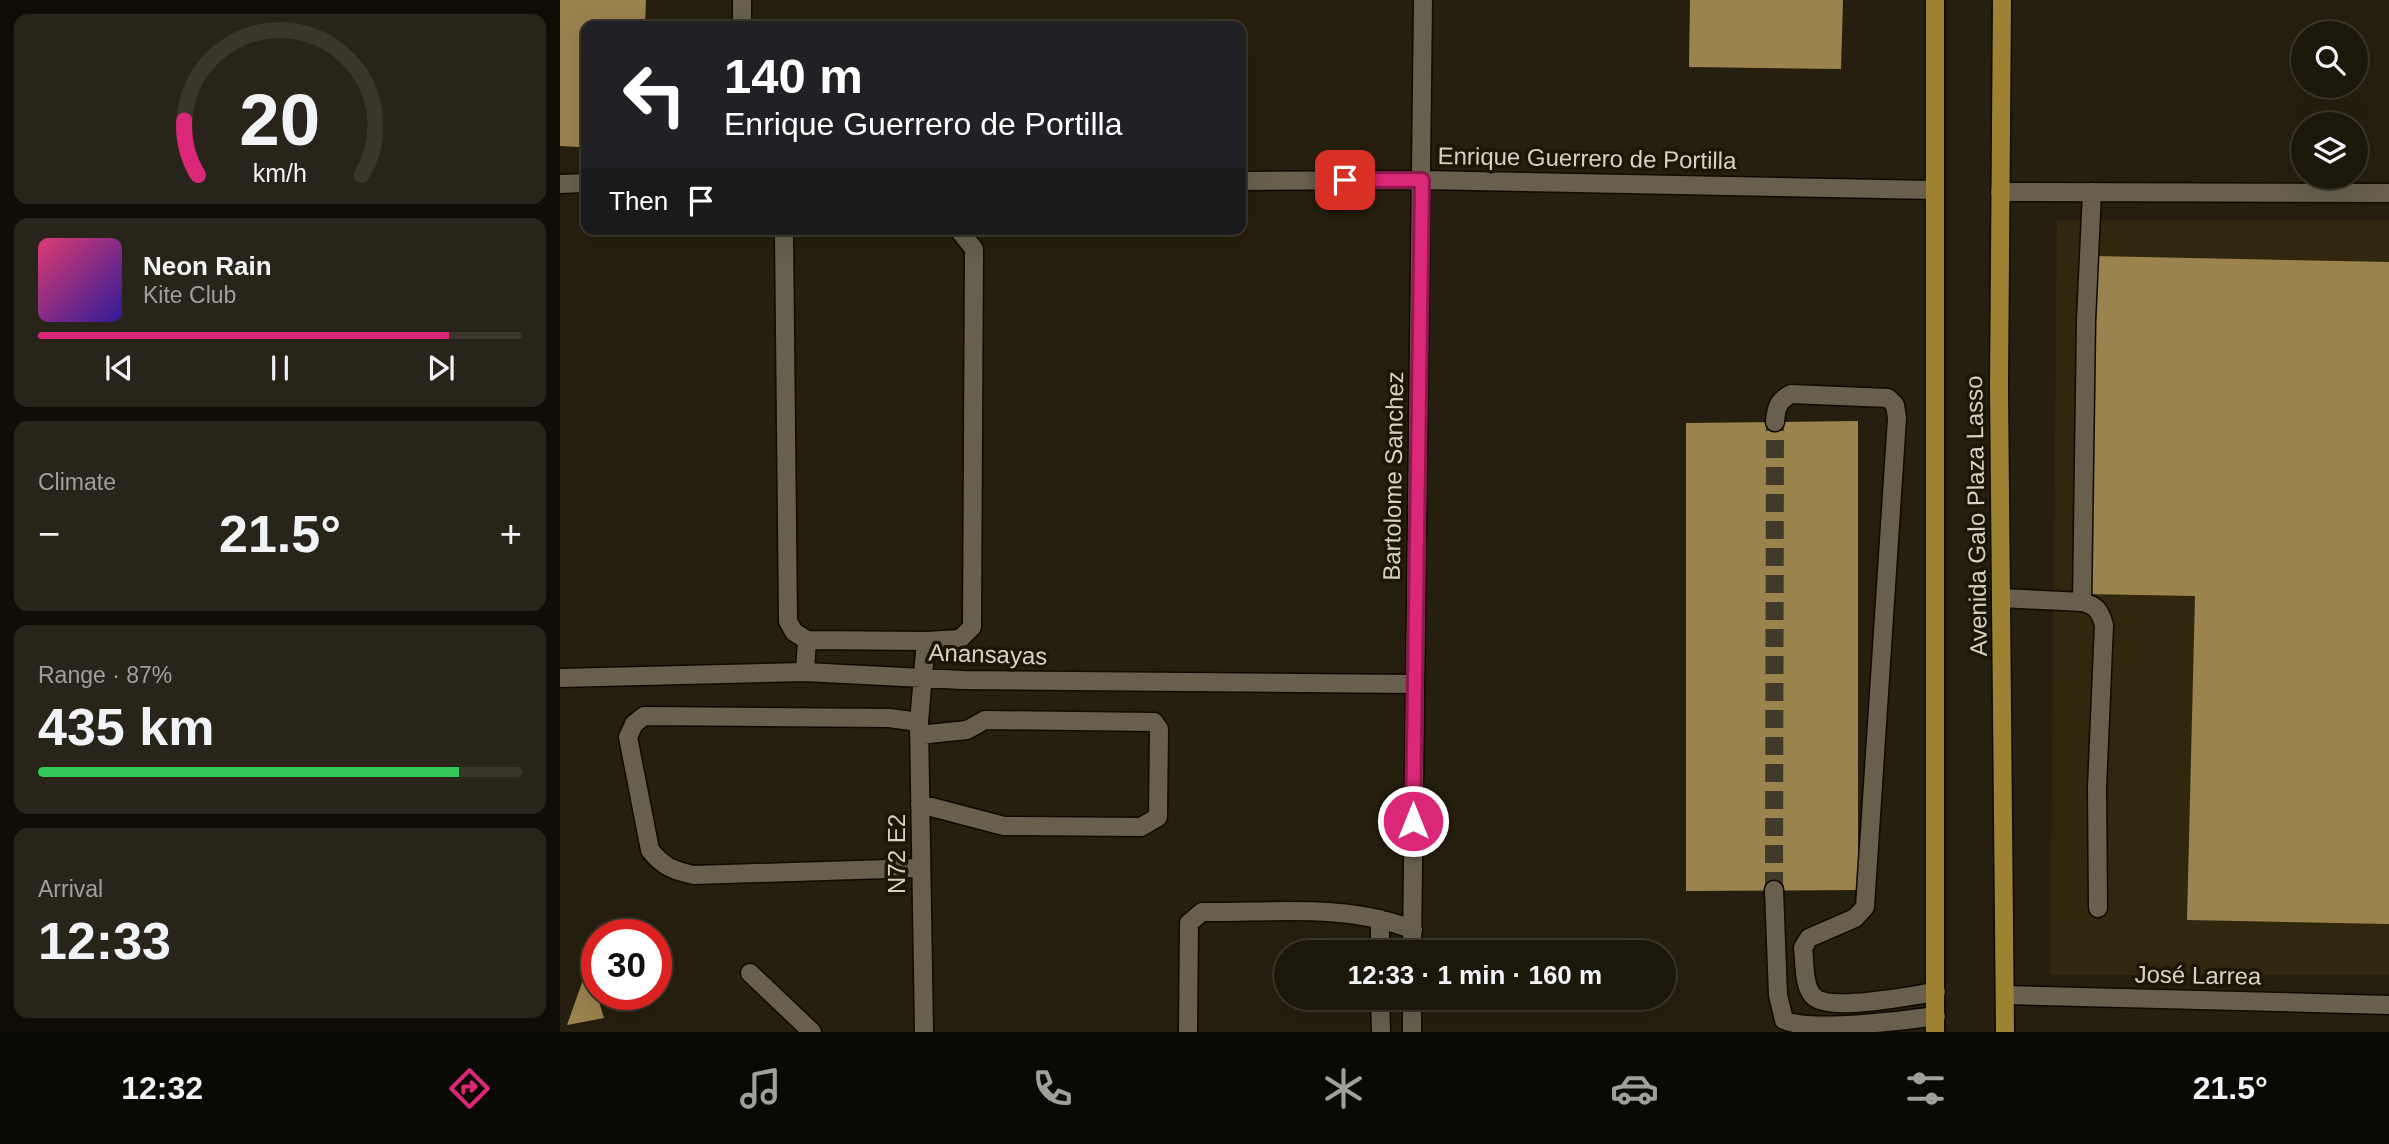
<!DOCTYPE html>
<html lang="en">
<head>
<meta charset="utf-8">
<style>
  body { margin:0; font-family:Helvetica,sans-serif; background:#292419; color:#f1f3f6; height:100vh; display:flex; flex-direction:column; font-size:26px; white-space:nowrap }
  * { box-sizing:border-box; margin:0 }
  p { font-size:23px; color:#a09f9d }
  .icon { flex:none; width:38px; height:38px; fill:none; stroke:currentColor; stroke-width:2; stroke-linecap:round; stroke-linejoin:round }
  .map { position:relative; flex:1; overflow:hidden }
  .sheet { display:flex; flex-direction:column; gap:14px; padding:14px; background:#0f0d06; width:560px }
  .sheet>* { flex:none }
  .hud { position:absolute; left:21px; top:21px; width:665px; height:214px; border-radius:14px; box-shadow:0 7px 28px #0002,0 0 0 2px #3a362c; background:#202124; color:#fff; overflow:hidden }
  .buttons { position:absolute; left:1731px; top:21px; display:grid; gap:14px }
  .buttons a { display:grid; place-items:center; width:77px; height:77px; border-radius:50%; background:#1c170b; box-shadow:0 7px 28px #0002,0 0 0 2px #3a362c; font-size:35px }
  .speed { position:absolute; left:21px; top:919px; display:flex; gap:14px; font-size:35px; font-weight:700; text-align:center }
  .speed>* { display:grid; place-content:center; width:91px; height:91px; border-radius:50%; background:#1c170b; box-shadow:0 7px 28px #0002,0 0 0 2px #3a362c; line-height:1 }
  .speed .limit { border:10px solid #d22; background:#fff; color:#111 }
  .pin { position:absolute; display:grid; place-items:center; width:60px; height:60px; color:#fff; margin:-30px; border-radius:14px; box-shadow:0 4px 10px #0006 }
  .me { position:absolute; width:77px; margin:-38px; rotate:0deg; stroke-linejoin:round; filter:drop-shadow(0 0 5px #0008) }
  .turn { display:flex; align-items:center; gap:24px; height:147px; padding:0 28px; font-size:32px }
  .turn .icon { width:91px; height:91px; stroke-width:2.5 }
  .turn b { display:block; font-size:49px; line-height:60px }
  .then { display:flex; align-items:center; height:66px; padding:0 28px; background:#0003; gap:14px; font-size:26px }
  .big { font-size:52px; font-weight:700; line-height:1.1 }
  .sheet .card { flex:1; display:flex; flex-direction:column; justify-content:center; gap:10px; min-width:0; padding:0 24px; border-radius:14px; background:#292419 }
  .sheet .dial { align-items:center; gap:0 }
  .dial svg { height:182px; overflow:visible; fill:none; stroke:#3a362c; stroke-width:7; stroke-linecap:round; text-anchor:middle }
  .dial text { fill:#f1f3f6; stroke:none }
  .song { display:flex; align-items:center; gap:21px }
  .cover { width:84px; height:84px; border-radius:10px; background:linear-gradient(135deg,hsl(340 70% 55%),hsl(250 70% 35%)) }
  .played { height:7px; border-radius:4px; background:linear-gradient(90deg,#db2777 85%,#3a362c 85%) }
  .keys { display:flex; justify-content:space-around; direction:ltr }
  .heat { display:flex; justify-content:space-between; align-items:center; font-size:38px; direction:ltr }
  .charge { height:10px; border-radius:5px; background:linear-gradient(90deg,#34c759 87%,#3a362c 0) }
  .trip { position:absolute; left:714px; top:940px; width:402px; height:70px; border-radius:35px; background:#1c170b; box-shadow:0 7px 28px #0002,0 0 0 2px #3a362c; font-weight:700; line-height:70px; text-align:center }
  .menu { display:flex; height:112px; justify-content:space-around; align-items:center; background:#0b0904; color:#a09f9d }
  .menu .icon { width:49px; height:49px }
  .menu .selected { color:#db2777 }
  .menu b { font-size:32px; color:#f1f3f6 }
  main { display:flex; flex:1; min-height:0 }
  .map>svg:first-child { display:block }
  .built { fill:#31270f }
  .building { fill:#9a834d }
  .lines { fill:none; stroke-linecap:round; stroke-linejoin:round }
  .minor-tunnel { stroke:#403a2b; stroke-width:18; stroke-dasharray:18 9; stroke-linecap:butt }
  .minor-casing { stroke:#0f0900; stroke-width:21 }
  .major-casing { stroke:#0f0900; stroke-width:21 }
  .minor { stroke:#68604d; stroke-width:18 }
  .major { stroke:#9e8234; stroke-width:18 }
  .route-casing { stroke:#8e194d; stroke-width:18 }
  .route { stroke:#db2777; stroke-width:12 }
  .labels { text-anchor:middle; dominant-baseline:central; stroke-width:7; stroke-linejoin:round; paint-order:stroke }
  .street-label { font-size:24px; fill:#d6d1c7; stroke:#1d1606 }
</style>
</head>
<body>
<main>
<section class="sheet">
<div class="card dial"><svg viewBox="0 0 100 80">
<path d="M14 69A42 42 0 1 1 86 69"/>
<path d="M14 69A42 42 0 0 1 8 45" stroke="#db2777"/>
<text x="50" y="56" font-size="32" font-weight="700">20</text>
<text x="50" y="72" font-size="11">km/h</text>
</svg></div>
<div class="card">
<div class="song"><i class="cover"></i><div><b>Neon Rain</b><p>Kite Club</p></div></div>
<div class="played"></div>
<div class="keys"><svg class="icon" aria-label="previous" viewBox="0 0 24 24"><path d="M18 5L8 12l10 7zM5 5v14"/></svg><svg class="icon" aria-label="pause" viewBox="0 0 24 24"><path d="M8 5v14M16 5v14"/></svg><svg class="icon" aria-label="next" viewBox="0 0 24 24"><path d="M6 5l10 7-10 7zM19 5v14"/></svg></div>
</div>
<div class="card"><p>Climate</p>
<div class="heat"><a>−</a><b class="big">21.5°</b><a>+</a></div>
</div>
<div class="card"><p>Range · 87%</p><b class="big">435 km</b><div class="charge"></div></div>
<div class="card"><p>Arrival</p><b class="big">12:33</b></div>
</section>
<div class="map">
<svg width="1829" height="1032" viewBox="0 0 1829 1032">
  <rect width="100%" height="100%" fill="#261f0f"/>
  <path class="built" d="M1497 220H1829V975H1490Z"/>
  <path class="building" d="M0 0H86L85 26H26V76H21L19 147 0 146Z
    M1130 0H1283L1281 69 1129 67Z
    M1534 256 1829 262V924L1627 920 1635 596 1526 594Z
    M1298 421V890L1126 891V423Z
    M28 966 44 1018 7 1025Z"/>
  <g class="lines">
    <path class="minor-tunnel" d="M1214 890 1215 422"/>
    <g class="minor-casing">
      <path id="minor" d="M182 0V26
        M681 181 862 180 1373 190
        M0 184 26 183
        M1440 192 1829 193
        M227 229 224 234 228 621 234 632 247 640 245 672
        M1215 422C1216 408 1218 401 1231 394L1328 398 1335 405 1337 418 1305 907 1295 918 1249 938 1243 948C1245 962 1243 985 1253 996 1269 1013 1352 995 1376 992
        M1441 598 1522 602C1536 605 1540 611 1544 625L1537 788 1538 908
        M1522 602 1526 321 1532 192
        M247 640 366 641
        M0 678 245 672 403 680 855 684
        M359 722 329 718 84 716 74 724 68 737 90 850C103 867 115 871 134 875L359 868
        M359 735 407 730 425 720 594 722 599 729 598 817 581 827 444 826 360 804
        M1214 890 1218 995 1224 1020C1249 1032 1343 1021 1376 1016
        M820 919V952
        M852 952 863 0
        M190 973 252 1032
        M1445 995 1829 1005
        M820 998 821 1032
        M364 1032 359 722 366 641 400 639 412 627 414 249 398 229
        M628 1032 629 923 642 912C710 913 789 903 853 930
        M852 1032V998"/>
    </g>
    <g class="major-casing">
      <path id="major" d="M1375 0V1032
        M1442 0 1439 387 1445 1032"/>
    </g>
    <use href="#minor" class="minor"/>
    <use href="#major" class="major"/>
  </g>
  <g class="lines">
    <g class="route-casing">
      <path id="route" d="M785 180H862L853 821"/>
    </g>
    <use href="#route" class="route"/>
  </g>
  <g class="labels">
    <g class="street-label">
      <text transform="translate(1027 158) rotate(1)">Enrique Guerrero de Portilla</text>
      <text transform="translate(833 476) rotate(-89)">Bartolome Sanchez</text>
      <text transform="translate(1416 516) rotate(-91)">Avenida Galo Plaza Lasso</text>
      <text transform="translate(428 654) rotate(2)">Anansayas</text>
      <text transform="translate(336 854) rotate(-90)">N72 E2</text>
      <text transform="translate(1638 975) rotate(1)">José Larrea</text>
    </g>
  </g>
</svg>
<div class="buttons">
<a><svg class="icon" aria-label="search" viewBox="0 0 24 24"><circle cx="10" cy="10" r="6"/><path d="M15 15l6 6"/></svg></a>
<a><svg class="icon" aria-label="layers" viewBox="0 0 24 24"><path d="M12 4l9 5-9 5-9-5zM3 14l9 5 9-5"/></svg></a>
</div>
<div class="speed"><div class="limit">30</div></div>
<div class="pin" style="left:785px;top:180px;background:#d93025"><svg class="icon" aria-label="arrive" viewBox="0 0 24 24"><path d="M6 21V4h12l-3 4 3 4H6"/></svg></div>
<svg class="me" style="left:853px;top:821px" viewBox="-20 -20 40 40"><circle r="17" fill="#db2777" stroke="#fff" stroke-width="3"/><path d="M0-11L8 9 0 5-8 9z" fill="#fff"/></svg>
<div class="trip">12:33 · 1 min · 160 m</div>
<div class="hud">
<div class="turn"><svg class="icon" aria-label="left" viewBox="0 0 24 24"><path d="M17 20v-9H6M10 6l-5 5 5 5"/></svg><div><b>140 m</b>Enrique Guerrero de Portilla</div></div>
<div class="then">Then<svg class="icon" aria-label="arrive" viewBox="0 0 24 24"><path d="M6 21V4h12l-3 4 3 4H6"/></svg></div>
</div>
</div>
</main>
<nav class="menu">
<b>12:32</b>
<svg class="icon selected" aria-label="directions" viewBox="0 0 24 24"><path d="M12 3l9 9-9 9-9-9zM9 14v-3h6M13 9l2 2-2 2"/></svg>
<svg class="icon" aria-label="music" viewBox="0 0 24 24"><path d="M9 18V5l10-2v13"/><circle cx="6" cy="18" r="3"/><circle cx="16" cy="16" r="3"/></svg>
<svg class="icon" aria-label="phone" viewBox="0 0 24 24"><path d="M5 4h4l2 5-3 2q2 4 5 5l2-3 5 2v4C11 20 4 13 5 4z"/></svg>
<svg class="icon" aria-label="climate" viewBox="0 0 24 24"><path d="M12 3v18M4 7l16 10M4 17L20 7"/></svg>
<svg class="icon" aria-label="car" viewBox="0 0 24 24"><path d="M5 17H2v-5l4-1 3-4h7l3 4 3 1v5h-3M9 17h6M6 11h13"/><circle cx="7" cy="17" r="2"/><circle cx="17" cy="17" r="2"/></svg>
<svg class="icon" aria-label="filters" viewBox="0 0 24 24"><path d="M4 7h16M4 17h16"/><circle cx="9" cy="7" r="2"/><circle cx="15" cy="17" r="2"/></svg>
<b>21.5°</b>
</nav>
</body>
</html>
